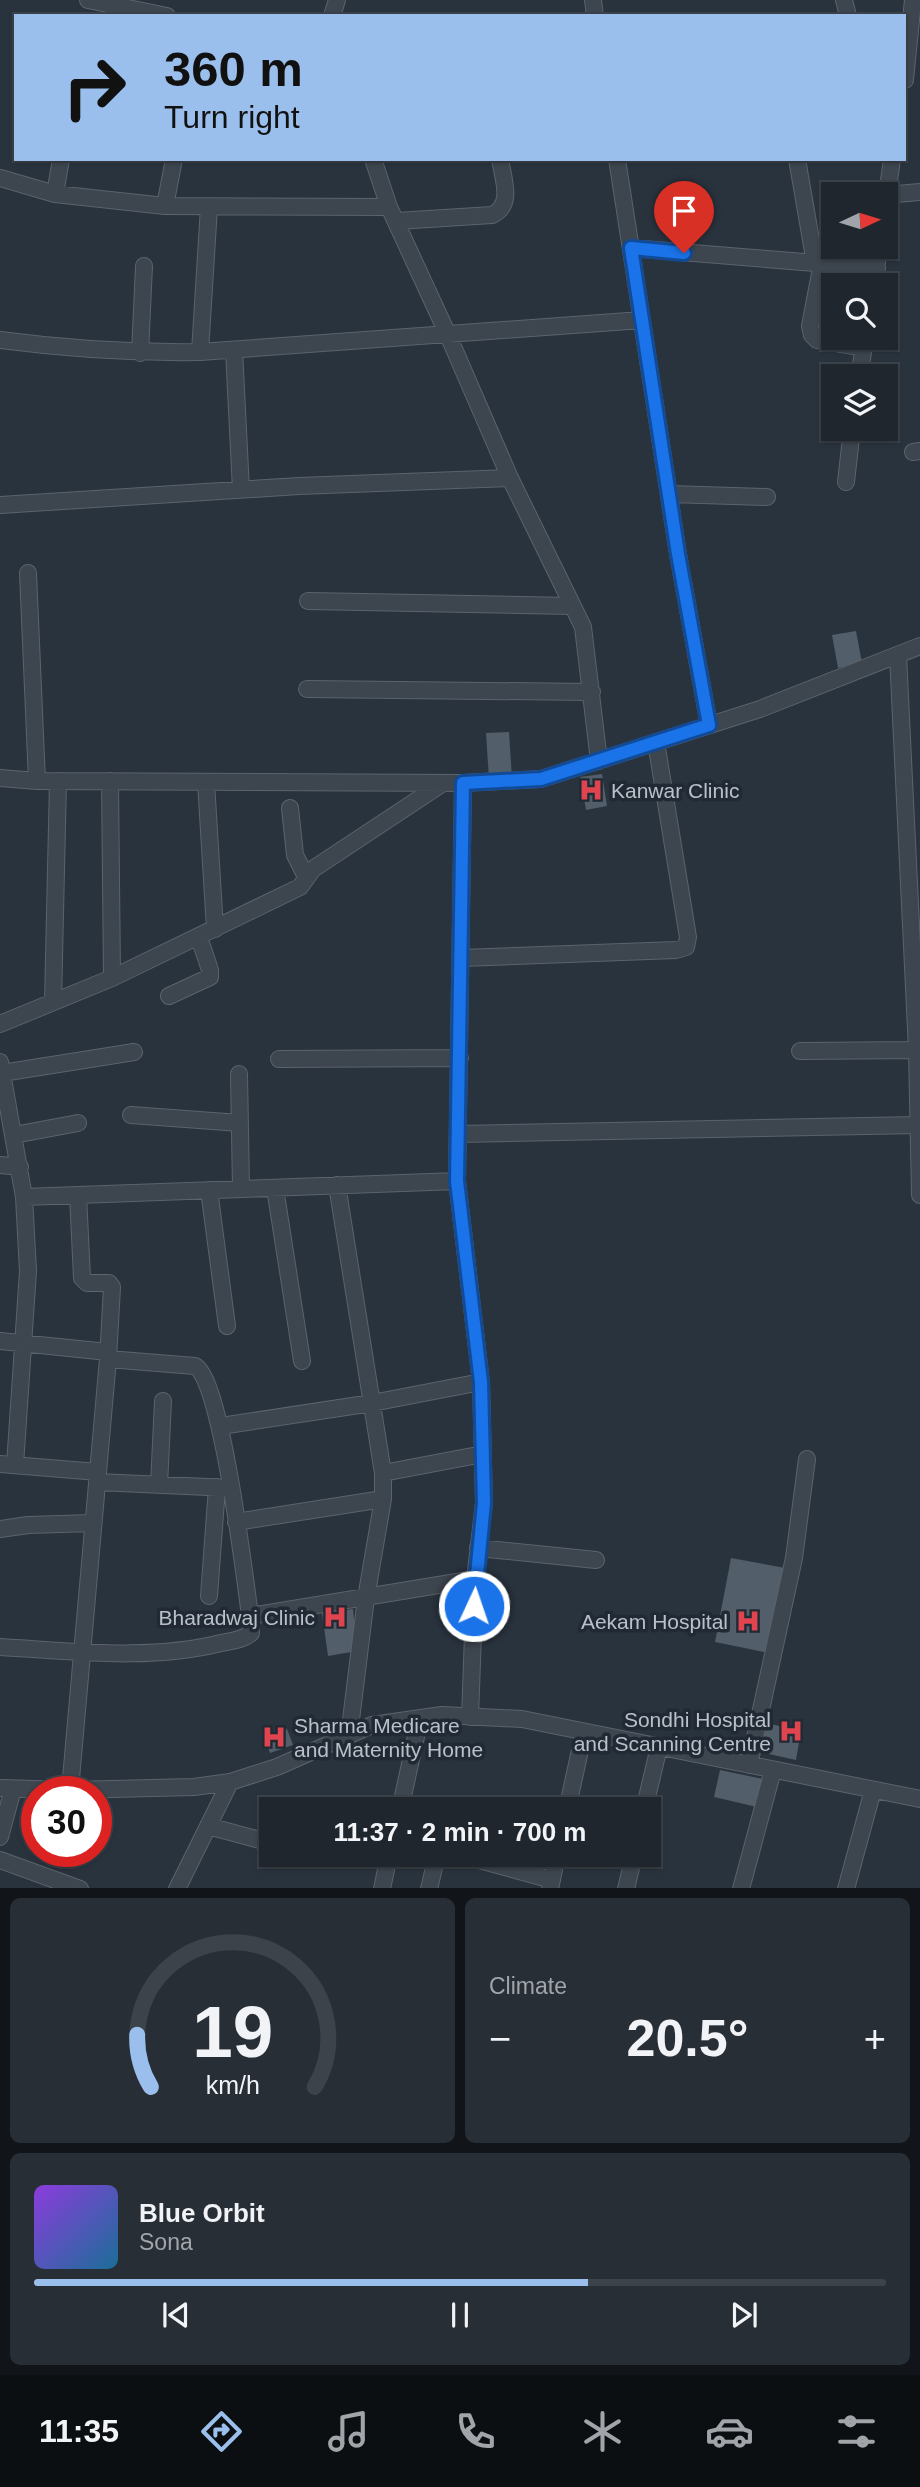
<!DOCTYPE html>
<html lang="en">
<head>
<meta charset="utf-8">
<style>
  body { margin:0; font-family:Helvetica,sans-serif; background:#272e36; color:#f1f3f6; height:100vh; display:flex; flex-direction:column; font-size:26px; white-space:nowrap }
  * { box-sizing:border-box; margin:0 }
  p { font-size:23px; color:#a1a5aa }
  .icon { flex:none; width:38px; height:38px; fill:none; stroke:currentColor; stroke-width:2; stroke-linecap:round; stroke-linejoin:round }
  .map { position:relative; height:1888px; overflow:hidden }
  .sheet { display:flex; flex-direction:column; gap:10px; padding:10px; background:#111519; flex:1 }
  .sheet>* { flex:none }
  .hud { position:absolute; left:14px; top:14px; width:892px; height:147px; border-radius:0px; box-shadow:0 2px 5px #0004,0 0 0 2px #3c434a; background:#9bbfec; color:#111; overflow:hidden }
  .needle { width:46px; rotate:86deg }
  .fabs { position:absolute; left:821px; top:182px; display:grid; gap:14px }
  .fabs a { display:grid; place-items:center; width:77px; height:77px; border-radius:0px; background:#1f262e; box-shadow:0 2px 5px #0004,0 0 0 2px #3c434a; font-size:35px }
  .speed { position:absolute; left:21px; top:1776px; display:flex; gap:14px; font-size:35px; font-weight:700; text-align:center }
  .speed>* { display:grid; place-content:center; width:91px; height:91px; border-radius:50%; background:#1f262e; box-shadow:0 2px 5px #0004,0 0 0 2px #3c434a; line-height:1 }
  .speed .limit { border:10px solid #d22; background:#fff; color:#111 }
  .pin { position:absolute; display:grid; place-items:center; width:60px; height:60px; color:#fff; margin:-72px -30px; border-radius:50% 50% 50% 0; rotate:-45deg; box-shadow:0 0 7px #0007 }
  .pin .icon { rotate:45deg }
  .me { position:absolute; width:77px; margin:-38px; rotate:3deg; stroke-linejoin:round; filter:drop-shadow(0 0 5px #0008) }
  .turn { display:flex; align-items:center; gap:24px; height:147px; padding:0 35px; font-size:32px }
  .turn .icon { width:91px; height:91px; stroke-width:2.5 }
  .turn b { display:block; font-size:49px; line-height:60px }
  .big { font-size:52px; font-weight:700; line-height:1.1 }
  .sheet .widget { flex:1; display:flex; flex-direction:column; justify-content:center; gap:10px; min-width:0; padding:0 24px; border-radius:10px; background:#272e36 }
  .sheet .dial { align-items:center; gap:0 }
  .dial svg { height:182px; overflow:visible; fill:none; stroke:#3c434a; stroke-width:7; stroke-linecap:round; text-anchor:middle }
  .dial text { fill:#f1f3f6; stroke:none }
  .song { display:flex; align-items:center; gap:21px }
  .cover { width:84px; height:84px; border-radius:10px; background:linear-gradient(135deg,hsl(270 70% 55%),hsl(200 70% 35%)) }
  .played { height:7px; border-radius:4px; background:linear-gradient(90deg,#9bbfec 65%,#3c434a 65%) }
  .keys { display:flex; justify-content:space-around; direction:ltr }
  .heat { display:flex; justify-content:space-between; align-items:center; font-size:38px; direction:ltr }
  .sheet .tiles { flex:1; display:grid; gap:10px; grid-template-columns:1fr 1fr }
  .widget:last-child { grid-column:span 2 }
  .trip { position:absolute; left:259px; top:1797px; width:402px; height:70px; border-radius:0px; background:#1f262e; box-shadow:0 2px 5px #0004,0 0 0 2px #3c434a; font-weight:700; line-height:70px; text-align:center }
  .tab-bar { display:flex; height:112px; justify-content:space-around; align-items:center; background:#0c0f12; color:#a1a5aa }
  .tab-bar .icon { width:49px; height:49px }
  .tab-bar .active { color:#9bbfec }
  .tab-bar b { font-size:32px; color:#f1f3f6 }
  .map>svg:first-child { display:block }
  .building { fill:#525e69 }
  .lines { fill:none; stroke-linecap:round; stroke-linejoin:round }
  .minor-casing { stroke:#5b636c; stroke-width:18 }
  .minor { stroke:#3d454e; stroke-width:16 }
  .route-casing { stroke:#114b97; stroke-width:18 }
  .route { stroke:#1a73e8; stroke-width:12 }
  .labels { text-anchor:middle; dominant-baseline:central; stroke-width:7; stroke-linejoin:round; paint-order:stroke }
  .poi-label { font-size:21px; fill:#b9c0c9; stroke:#212a34; text-anchor:end }
</style>
</head>
<body>
<div class="map">
<svg width="920" height="1889" viewBox="0 0 920 1889">
  <rect width="100%" height="100%" fill="#29333e"/>
  <path class="building" d="M856 631 862 663 838 668 832 635Z
    M509 732 512 778 489 779 486 733Z
    M602 774 607 806 586 810 580 777Z
    M731 1558 785 1568 769 1653 715 1642Z
    M353 1609 357 1651 328 1656 322 1613Z
    M766 1723 801 1731 796 1760 760 1752Z
    M287 1729 293 1745 270 1753 265 1737Z
    M720 1770 763 1779 757 1807 714 1797Z"/>
  <g class="lines">
    <g class="minor-casing">
      <path id="minor" d="M88 0 167 16
        M593 0 595 16
        M844 0 848 16
        M332 16 337 0
        M905 80 913 0
        M373 159 389 207 448 335 510 478 583 627 599 761
        M617 159 678 554 709 725
        M797 159 815 263
        M0 178 55 194 165 206 389 207
        M55 194 61 159
        M886 195 920 192
        M886 202 892 159
        M165 206 174 159
        M397 221 492 215C514 205 503 179 500 159
        M631 248 877 268
        M822 263 810 326 812 335 817 340 864 348
        M874 285 879 247
        M0 340C68 349 131 353 200 352L642 320
        M234 350 241 490
        M200 352 209 207
        M140 353 144 266
        M859 376 865 341
        M913 452 920 451
        M846 482 852 429
        M670 494 767 497
        M0 505 299 486 510 478
        M28 573 37 781
        M308 601 572 606
        M898 655 917 1050 920 1195
        M307 689 592 692
        M0 778 37 781 463 783 541 779 760 709 920 646
        M206 782 215 929
        M463 783 457 1181 481 1382 484 1503 475 1579 470 1717
        M290 808 295 855 306 877
        M461 958 676 950 686 947 688 937 656 742
        M112 978 300 887 313 869 443 783
        M169 996 210 977V970L199 937
        M53 1002 58 781
        M0 1024 112 978 110 781
        M800 1051 917 1050
        M279 1059 460 1058
        M0 1062 24 1197 28 1271 15 1465
        M2 1073 134 1052
        M239 1074 241 1189
        M131 1115 240 1123
        M458 1134 918 1125
        M14 1135 78 1123
        M0 1165 20 1167
        M337 1185 383 1473V1499L366 1598 349 1736
        M275 1188 302 1361
        M209 1190 227 1326
        M24 1197 457 1181
        M0 1341 108 1352
        M221 1426 372 1403 481 1382
        M0 1464 98 1472
        M383 1473 483 1454
        M97 1482 230 1488
        M159 1485 163 1401
        M236 1522 383 1499
        M0 1529 28 1525 93 1523
        M478 1548 596 1560
        M209 1596 217 1487
        M250 1616 475 1579
        M0 1647C72 1651 150 1661 221 1643 231 1641 243 1640 251 1633L250 1616C245 1579 221 1378 195 1366L108 1359
        M749 1765 794 1558 807 1459
        M0 1788 70 1790 194 1787 230 1782 277 1767 372 1725 442 1715 522 1719 920 1799
        M70 1790 108 1359 112 1287 109 1283H87L82 1278 78 1195
        M400 1810 420 1718
        M567 1810 584 1732
        M644 1810 659 1747
        M208 1826 271 1843
        M0 1837 13 1789
        M461 1855 552 1880
        M0 1860 80 1889
        M177 1889 230 1782
        M382 1889 389 1855
        M429 1889 437 1855
        M550 1889 557 1855
        M626 1889 634 1855
        M741 1889 773 1770
        M846 1889 873 1790"/>
    </g>
    <use href="#minor" class="minor"/>
  </g>
  <g class="lines">
    <g class="route-casing">
      <path id="route" d="M474 1606 484 1503 481 1382 457 1181 463 783 541 779 709 725 678 554 631 248 684 253"/>
    </g>
    <use href="#route" class="route"/>
  </g>
  <defs>
    <g id="hospital-bare" transform="scale(1.89)"><path d="M-5-5h3v3.5h4V-5h3V5h-3V1.5h-4V5h-3Z" fill="#e0444e" stroke="#212a34" stroke-width="2.5" paint-order="stroke"/></g>
  </defs>
  <g fill-rule="evenodd">
    <use href="#hospital-bare" x="591" y="790"/>
    <use href="#hospital-bare" x="335" y="1617"/>
    <use href="#hospital-bare" x="748" y="1621"/>
    <use href="#hospital-bare" x="791" y="1731"/>
    <use href="#hospital-bare" x="274" y="1737"/>
  </g>
  <g class="labels">
    <g class="poi-label">
      <text x="611" y="790" text-anchor="start">Kanwar Clinic</text>
      <text x="315" y="1617">Bharadwaj Clinic</text>
      <text x="728" y="1621">Aekam Hospital</text>
      <text x="771" y="1719">Sondhi Hospital<tspan x="771" dy="24">and Scanning Centre</tspan></text>
      <text x="294" y="1725" text-anchor="start">Sharma Medicare<tspan x="294" dy="24">and Maternity Home</tspan></text>
    </g>
  </g>
</svg>
<div class="fabs">
<a><svg class="needle" viewBox="-14 -14 28 28"><path d="M0-13l5 13h-10z" fill="#e53935"/><path d="M0 13l5-13h-10z" fill="#a1a5aa"/></svg></a>
<a><svg class="icon" aria-label="search" viewBox="0 0 24 24"><circle cx="10" cy="10" r="6"/><path d="M15 15l6 6"/></svg></a>
<a><svg class="icon" aria-label="layers" viewBox="0 0 24 24"><path d="M12 4l9 5-9 5-9-5zM3 14l9 5 9-5"/></svg></a>
</div>
<div class="speed"><div class="limit">30</div></div>
<div class="pin" style="left:684px;top:253px;background:#d93025"><svg class="icon" aria-label="arrive" viewBox="0 0 24 24"><path d="M6 21V4h12l-3 4 3 4H6"/></svg></div>
<svg class="me" style="left:474px;top:1606px" viewBox="-20 -20 40 40"><circle r="17" fill="#1a73e8" stroke="#fff" stroke-width="3"/><path d="M0-11L8 9 0 5-8 9z" fill="#fff"/></svg>
<div class="trip">11:37 · 2 min · 700 m</div>
<div class="hud">
<div class="turn"><svg class="icon" aria-label="right" viewBox="0 0 24 24"><path d="M7 20v-9h11M14 6l5 5-5 5"/></svg><div><b>360 m</b>Turn right</div></div>
</div>
</div>
<section class="sheet">
<div class="tiles">
<div class="widget dial"><svg viewBox="0 0 100 80">
<path d="M14 69A42 42 0 1 1 86 69"/>
<path d="M14 69A42 42 0 0 1 8 46" stroke="#9bbfec"/>
<text x="50" y="56" font-size="32" font-weight="700">19</text>
<text x="50" y="72" font-size="11">km/h</text>
</svg></div>
<div class="widget"><p>Climate</p>
<div class="heat"><a>−</a><b class="big">20.5°</b><a>+</a></div>
</div>
<div class="widget">
<div class="song"><i class="cover"></i><div><b>Blue Orbit</b><p>Sona</p></div></div>
<div class="played"></div>
<div class="keys"><svg class="icon" aria-label="previous" viewBox="0 0 24 24"><path d="M18 5L8 12l10 7zM5 5v14"/></svg><svg class="icon" aria-label="pause" viewBox="0 0 24 24"><path d="M8 5v14M16 5v14"/></svg><svg class="icon" aria-label="next" viewBox="0 0 24 24"><path d="M6 5l10 7-10 7zM19 5v14"/></svg></div>
</div>
</div>
</section>
<nav class="tab-bar">
<b>11:35</b>
<svg class="icon active" aria-label="directions" viewBox="0 0 24 24"><path d="M12 3l9 9-9 9-9-9zM9 14v-3h6M13 9l2 2-2 2"/></svg>
<svg class="icon" aria-label="music" viewBox="0 0 24 24"><path d="M9 18V5l10-2v13"/><circle cx="6" cy="18" r="3"/><circle cx="16" cy="16" r="3"/></svg>
<svg class="icon" aria-label="phone" viewBox="0 0 24 24"><path d="M5 4h4l2 5-3 2q2 4 5 5l2-3 5 2v4C11 20 4 13 5 4z"/></svg>
<svg class="icon" aria-label="climate" viewBox="0 0 24 24"><path d="M12 3v18M4 7l16 10M4 17L20 7"/></svg>
<svg class="icon" aria-label="car" viewBox="0 0 24 24"><path d="M5 17H2v-5l4-1 3-4h7l3 4 3 1v5h-3M9 17h6M6 11h13"/><circle cx="7" cy="17" r="2"/><circle cx="17" cy="17" r="2"/></svg>
<svg class="icon" aria-label="filters" viewBox="0 0 24 24"><path d="M4 7h16M4 17h16"/><circle cx="9" cy="7" r="2"/><circle cx="15" cy="17" r="2"/></svg>
</nav>
</body>
</html>
